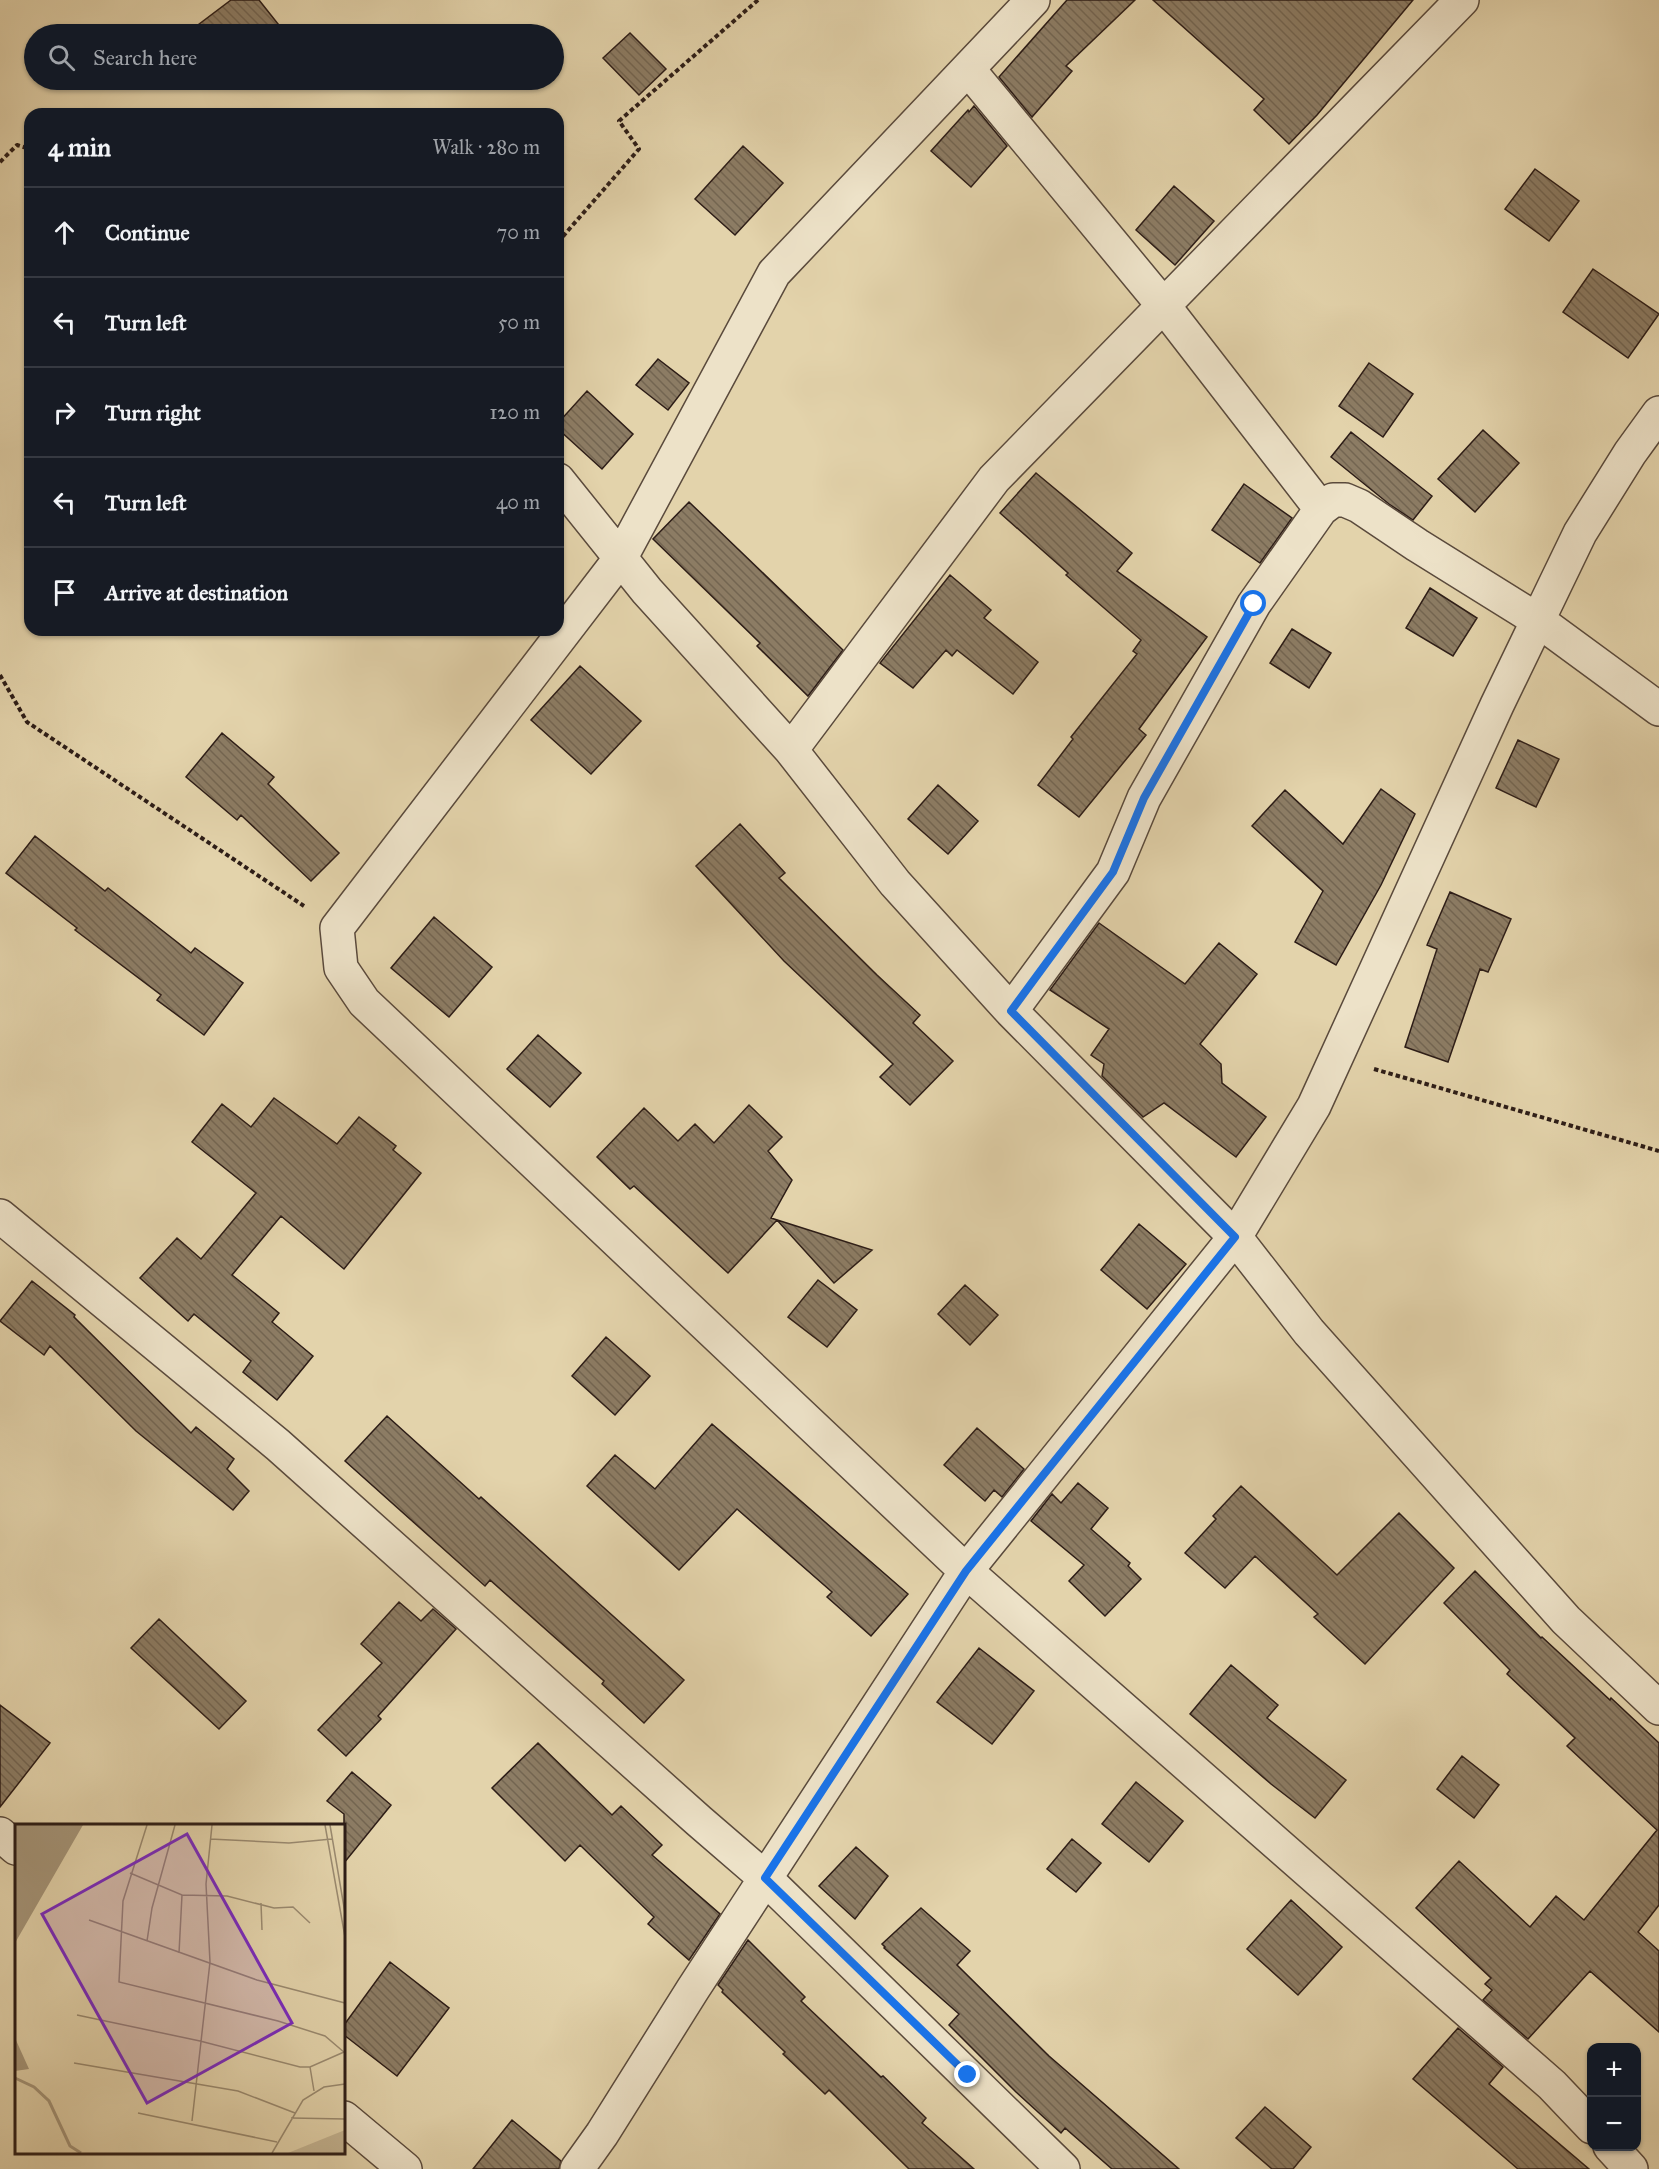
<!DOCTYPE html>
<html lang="en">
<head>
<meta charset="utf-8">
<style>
	body { margin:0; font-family:"IM FELL Great Primer",serif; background:#242831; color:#f1f3f6 }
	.controls { position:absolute; right:18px; bottom:18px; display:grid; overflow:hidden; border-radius:12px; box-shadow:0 2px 4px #0004 }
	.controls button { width:54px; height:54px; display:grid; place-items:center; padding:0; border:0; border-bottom:2px solid #363941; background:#171b24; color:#f1f3f6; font:30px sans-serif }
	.stop { position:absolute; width:18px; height:18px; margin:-14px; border:4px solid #1a73e8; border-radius:50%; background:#fff }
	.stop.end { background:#1a73e8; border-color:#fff; box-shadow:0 2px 6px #0008 }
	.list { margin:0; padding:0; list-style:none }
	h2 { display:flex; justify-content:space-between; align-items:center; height:78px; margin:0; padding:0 24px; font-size:26px }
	h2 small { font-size:20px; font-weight:400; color:#9ea1a6 }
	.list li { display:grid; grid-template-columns:39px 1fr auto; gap:18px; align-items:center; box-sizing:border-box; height:90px; padding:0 24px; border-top:2px solid #363941 }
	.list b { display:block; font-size:22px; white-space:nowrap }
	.list em { font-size:20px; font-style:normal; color:#9ea1a6 }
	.icon { flex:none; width:33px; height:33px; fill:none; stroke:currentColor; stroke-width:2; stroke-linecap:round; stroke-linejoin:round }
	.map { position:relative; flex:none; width:1659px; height:2169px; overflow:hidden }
	.search { position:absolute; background:#171b24; box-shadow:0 2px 4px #0004; left:24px; top:24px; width:540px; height:66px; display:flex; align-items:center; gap:15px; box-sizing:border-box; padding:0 21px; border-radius:33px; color:#9ea1a6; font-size:22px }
	.panel { position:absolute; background:#171b24; box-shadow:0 2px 4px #0004; left:24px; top:108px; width:540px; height:528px; border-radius:18px }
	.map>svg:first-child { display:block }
	.building { fill:url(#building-back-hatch); stroke:#2d1d17; stroke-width:1.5 }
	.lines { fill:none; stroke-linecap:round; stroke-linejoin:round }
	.minor-casing { stroke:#5a4a3c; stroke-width:36 }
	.path { stroke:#2d1d17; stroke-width:4; stroke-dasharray:4.5 3; stroke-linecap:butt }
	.minor { stroke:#ede2c8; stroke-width:33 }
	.route { stroke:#1a73e8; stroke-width:8 }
	.inset-river { fill:none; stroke:#a59579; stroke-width:3 }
	.inset-road { fill:none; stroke:#9a8a70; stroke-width:1.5 }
	.view { fill:#7b2cbf; fill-opacity:0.15; stroke:#7b2cbf; stroke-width:3 }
	.inset-edge { fill:none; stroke:#2d1d17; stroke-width:3 }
</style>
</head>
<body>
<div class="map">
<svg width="1659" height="2169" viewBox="0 0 1659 2169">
	<defs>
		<pattern id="building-back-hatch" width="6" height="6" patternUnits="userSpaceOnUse" patternTransform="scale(1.5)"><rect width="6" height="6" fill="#8c7c64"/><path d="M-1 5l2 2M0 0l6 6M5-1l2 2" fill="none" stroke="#736551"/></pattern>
	</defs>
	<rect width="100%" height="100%" fill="#e3d3ab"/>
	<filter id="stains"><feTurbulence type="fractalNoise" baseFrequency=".00333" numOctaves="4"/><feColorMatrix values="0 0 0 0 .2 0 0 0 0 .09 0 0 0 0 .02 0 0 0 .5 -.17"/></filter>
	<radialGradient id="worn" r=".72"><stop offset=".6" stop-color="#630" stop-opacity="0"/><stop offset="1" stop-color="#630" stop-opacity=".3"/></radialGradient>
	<!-- building -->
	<path class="building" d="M 231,0 L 259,0 L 286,34 L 186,34 Z
		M 1067,0 L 1135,0 L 1066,66 L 1072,71 L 1032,117 L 999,77 Z
		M 1153,0 L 1413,0 L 1317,115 L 1289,144 L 1254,110 L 1264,99 Z
		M 630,33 L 666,69 L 639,95 L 603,58 Z
		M 974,106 L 1007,146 L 971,187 L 931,151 L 968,110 L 969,112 Z
		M 743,146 L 783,183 L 735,235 L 695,199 Z
		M 1535,169 L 1579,201 L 1549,241 L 1505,209 Z
		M 1174,186 L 1214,221 L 1175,265 L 1136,230 Z
		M 1593,269 L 1659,314 L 1628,358 L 1563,312 Z
		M 658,359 L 689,383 L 668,410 L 636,385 Z
		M 1369,363 L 1413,394 L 1383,437 L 1339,406 Z
		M 587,391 L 633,434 L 602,469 L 558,429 L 558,423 Z
		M 1483,430 L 1519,463 L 1475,512 L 1438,479 Z
		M 1351,432 L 1432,496 L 1413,520 L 1389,504 L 1331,457 Z
		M 1036,473 L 1132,553 L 1117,571 L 1207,637 L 1139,729 L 1146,735 L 1079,817 L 1038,785 L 1073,739 L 1071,737 L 1137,654 L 1133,651 L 1141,640 L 1066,575 L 1068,573 L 1000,513 Z
		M 1244,484 L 1292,518 L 1260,563 L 1212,530 Z
		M 689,502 L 843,650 L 808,696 L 757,646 L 760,643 L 653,539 Z
		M 950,575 L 991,610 L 984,618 L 1038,662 L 1013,694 L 957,650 L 952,656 L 946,650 L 913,688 L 880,663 Z
		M 1430,588 L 1477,618 L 1453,656 L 1406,628 Z
		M 1292,629 L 1331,653 L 1309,688 L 1270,663 Z
		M 580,666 L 641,721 L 591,774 L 531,720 Z
		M 222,733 L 274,777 L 268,784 L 339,853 L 311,881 L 241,815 L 237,820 L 186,777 Z
		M 1518,740 L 1559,759 L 1536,807 L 1496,788 Z
		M 938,785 L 978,821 L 948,854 L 908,819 Z
		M 1381,789 L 1415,814 L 1381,885 L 1336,965 L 1295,942 L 1323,891 L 1252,826 L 1285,790 L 1343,844 Z
		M 740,824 L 785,873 L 779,878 L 877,975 L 920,1015 L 913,1023 L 953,1061 L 910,1105 L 880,1077 L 893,1064 L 784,961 L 696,866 Z
		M 35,836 L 105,891 L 108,888 L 191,953 L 195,948 L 243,983 L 204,1035 L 157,1000 L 161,995 L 75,930 L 77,928 L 6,873 Z
		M 1450,892 L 1511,919 L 1488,972 L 1480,969 L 1448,1062 L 1405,1047 L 1437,949 L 1427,945 Z
		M 434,917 L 492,967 L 449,1017 L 391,968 Z
		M 1099,923 L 1185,984 L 1219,943 L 1257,974 L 1200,1044 L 1221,1064 L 1222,1083 L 1266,1117 L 1236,1157 L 1164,1103 L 1143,1117 L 1102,1076 L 1104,1064 L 1091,1055 L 1109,1029 L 1050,990 Z
		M 538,1035 L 581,1073 L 550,1107 L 507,1069 Z
		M 274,1098 L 337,1144 L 359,1117 L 396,1146 L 393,1150 L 421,1173 L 344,1269 L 281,1216 L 232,1275 L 279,1313 L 272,1322 L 313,1356 L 277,1400 L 243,1372 L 251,1361 L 194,1314 L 188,1321 L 140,1278 L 177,1238 L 201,1259 L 256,1193 L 192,1142 L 222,1104 L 251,1127 Z
		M 749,1105 L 782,1137 L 768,1151 L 792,1180 L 771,1218 L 872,1250 L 834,1283 L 777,1220 L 728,1273 L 634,1186 L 630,1189 L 597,1157 L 644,1108 L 678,1141 L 695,1124 L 714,1143 Z
		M 1139,1224 L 1186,1264 L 1147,1309 L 1101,1270 Z
		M 818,1280 L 857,1310 L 827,1347 L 788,1317 Z
		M 32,1281 L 75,1315 L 74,1317 L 191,1433 L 196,1427 L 234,1459 L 227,1469 L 249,1491 L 233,1510 L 136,1431 L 50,1346 L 44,1355 L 0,1321 Z
		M 965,1285 L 998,1315 L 970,1345 L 938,1314 Z
		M 606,1337 L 650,1376 L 615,1415 L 572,1376 Z
		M 387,1416 L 479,1499 L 481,1497 L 684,1680 L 644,1723 L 602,1684 L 604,1681 L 490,1580 L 485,1586 L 345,1461 Z
		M 712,1424 L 908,1594 L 871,1636 L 827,1597 L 832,1592 L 737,1509 L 679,1570 L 587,1486 L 615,1455 L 655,1489 Z
		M 977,1428 L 1024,1469 L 1002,1497 L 994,1490 L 985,1501 L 944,1465 Z
		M 1078,1483 L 1108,1508 L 1091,1529 L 1130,1563 L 1128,1566 L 1141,1579 L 1105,1616 L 1069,1581 L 1084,1565 L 1031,1521 L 1052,1494 L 1061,1503 Z
		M 1241,1486 L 1337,1575 L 1399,1513 L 1454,1568 L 1365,1664 L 1314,1617 L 1318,1614 L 1255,1556 L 1225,1588 L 1185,1553 L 1216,1519 L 1213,1516 Z
		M 1475,1571 L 1541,1638 L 1542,1637 L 1610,1700 L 1611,1698 L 1659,1743 L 1659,1905 L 1638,1932 L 1659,1951 L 1659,2032 L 1590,1971 L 1528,2039 L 1483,2000 L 1492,1990 L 1485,1984 L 1491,1978 L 1416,1908 L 1459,1861 L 1530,1927 L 1556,1896 L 1584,1920 L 1657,1830 L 1567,1746 L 1575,1738 L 1507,1674 L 1510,1670 L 1444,1603 Z
		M 399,1602 L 421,1621 L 433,1609 L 456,1629 L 378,1716 L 381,1719 L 346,1756 L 318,1730 L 382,1663 L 361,1644 Z
		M 159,1619 L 246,1701 L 219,1729 L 131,1648 Z
		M 979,1648 L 1034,1691 L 992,1744 L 937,1702 Z
		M 1231,1665 L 1278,1705 L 1267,1718 L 1346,1780 L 1315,1818 L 1271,1784 L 1190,1714 Z
		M 0,1705 L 50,1743 L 0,1807 Z
		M 538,1743 L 612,1815 L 621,1806 L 662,1845 L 652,1855 L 720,1914 L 689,1960 L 648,1924 L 654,1917 L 580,1845 L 565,1861 L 492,1788 Z
		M 1462,1756 L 1499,1785 L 1474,1818 L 1437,1789 Z
		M 352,1772 L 391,1805 L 344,1863 L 344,1814 L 327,1801 Z
		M 1136,1782 L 1183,1821 L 1149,1862 L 1102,1824 Z
		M 1072,1839 L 1101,1863 L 1076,1892 L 1047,1869 Z
		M 856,1847 L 888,1876 L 855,1919 L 819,1886 Z
		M 1291,1900 L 1342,1947 L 1298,1995 L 1247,1949 Z
		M 921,1908 L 970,1951 L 957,1965 L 1049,2056 L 1179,2169 L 1112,2169 L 1065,2128 L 1061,2133 L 1016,2092 L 949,2025 L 959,2014 L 884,1948 L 885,1947 L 882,1944 Z
		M 748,1940 L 805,1997 L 801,2001 L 881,2077 L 883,2076 L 926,2118 L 922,2123 L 974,2169 L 909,2169 L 829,2090 L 825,2094 L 783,2054 L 785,2052 L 722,1992 L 723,1990 L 718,1985 Z
		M 390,1962 L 449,2008 L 397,2076 L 344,2035 L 344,2025 Z
		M 1458,2028 L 1503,2067 L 1489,2084 L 1589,2169 L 1518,2169 L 1413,2079 Z
		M 1265,2107 L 1311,2147 L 1293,2169 L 1272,2169 L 1236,2138 Z
		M 512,2120 L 561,2161 L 559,2169 L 473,2169 Z"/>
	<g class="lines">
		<!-- minor casing -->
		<g class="minor-casing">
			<path id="minor" d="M 1033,0 L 774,273 L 620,559 L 337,928 L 341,968 L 364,1002 L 966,1571 L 1552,2085 L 1592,2127
				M 968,69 L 1163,305 L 1321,509
				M 558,480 L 647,591 L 791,750 L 895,883 L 1011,1011 L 1235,1237 L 1309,1332 L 1566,1620 L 1659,1708
				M 791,750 L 994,479 L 1462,0
				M 1011,1011 L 1113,872 L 1144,798 L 1254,604 L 1321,509 L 1333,500 L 1345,500 L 1359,506 L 1417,545 L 1539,621 L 1659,709
				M 0,1216 L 278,1445 L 699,1821 L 765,1878 L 1063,2169
				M 0,1834 L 16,1848
				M 344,2118 L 405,2169
				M 1610,2146 L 1631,2169
				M 577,2169 L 602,2134 L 693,1989 L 966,1571 L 1235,1237 L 1314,1106 L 1497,705 L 1580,533 L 1630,453 L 1659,413"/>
		</g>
		<!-- path -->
		<path class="path" d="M 0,162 L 17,145 L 30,149
			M 558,242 L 639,149 L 619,121 L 758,0
			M 0,675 L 27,722 L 304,906
			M 1374,1069 L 1659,1151"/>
		<!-- minor -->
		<use href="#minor" class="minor"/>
	</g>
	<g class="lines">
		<!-- route -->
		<path class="route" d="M 968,2075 L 765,1878 L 966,1571 L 1235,1237 L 1011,1011 L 1113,872 L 1144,798 L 1254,604"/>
	</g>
	<!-- overview -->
	<g transform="translate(15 1824)">
		<rect width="330" height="330" fill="#e3d3ab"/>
		<path d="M 330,306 L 330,329 L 273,329 Z" fill="#c4b492"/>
		<path d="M 0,1 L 68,1 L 0,119 ZM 0,214 L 14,245 L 0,247 Z" fill="#a59579"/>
		<path class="inset-river" d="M 0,254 L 19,263 L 34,277 L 55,322 L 66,329"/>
		<path class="inset-road" d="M 132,1 L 108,77 L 104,158 L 263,197 L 310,212 L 330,229M 310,1 L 330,113M 315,1 L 330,89M 195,15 L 274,19 L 317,15M 115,49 L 167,71 L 212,72 L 259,84 L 278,83 L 295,99M 246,79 L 247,106M 74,96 L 242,156 L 330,179M 132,117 L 137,84 L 160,1M 164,129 L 167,71M 62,191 L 185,217 L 285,243 L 295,243 L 329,228M 59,239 L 223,267 L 280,289M 295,243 L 299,267M 123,289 L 262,318M 276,294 L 330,295M 177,297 L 195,138 L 191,60 L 197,1M 257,329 L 288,276 L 309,263 L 330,260"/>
		<path class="view" d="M 172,10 L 277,199 L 132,279 L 27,90 Z"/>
		<rect width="330" height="330" class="inset-edge"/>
	</g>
	<rect width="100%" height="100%" filter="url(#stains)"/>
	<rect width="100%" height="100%" fill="url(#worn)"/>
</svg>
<div class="controls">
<button>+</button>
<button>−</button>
</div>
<div class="stop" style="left:1254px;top:604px"></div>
<div class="stop end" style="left:968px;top:2075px"></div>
<div class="search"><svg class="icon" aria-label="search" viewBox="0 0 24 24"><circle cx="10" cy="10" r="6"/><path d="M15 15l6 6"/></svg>Search here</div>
<section class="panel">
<h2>4 min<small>Walk · 280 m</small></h2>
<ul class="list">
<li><svg class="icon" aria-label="ahead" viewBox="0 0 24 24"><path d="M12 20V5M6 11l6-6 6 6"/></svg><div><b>Continue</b></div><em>70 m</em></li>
<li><svg class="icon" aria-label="left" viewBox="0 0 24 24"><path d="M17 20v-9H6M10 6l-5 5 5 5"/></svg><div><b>Turn left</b></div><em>50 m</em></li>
<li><svg class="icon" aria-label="right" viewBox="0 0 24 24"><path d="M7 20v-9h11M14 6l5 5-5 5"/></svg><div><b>Turn right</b></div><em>120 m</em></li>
<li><svg class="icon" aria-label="left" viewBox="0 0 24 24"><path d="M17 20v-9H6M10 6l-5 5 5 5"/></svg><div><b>Turn left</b></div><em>40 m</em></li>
<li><svg class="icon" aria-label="arrive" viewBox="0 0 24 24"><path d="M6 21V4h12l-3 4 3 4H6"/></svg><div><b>Arrive at destination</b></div></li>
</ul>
</section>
</div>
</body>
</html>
